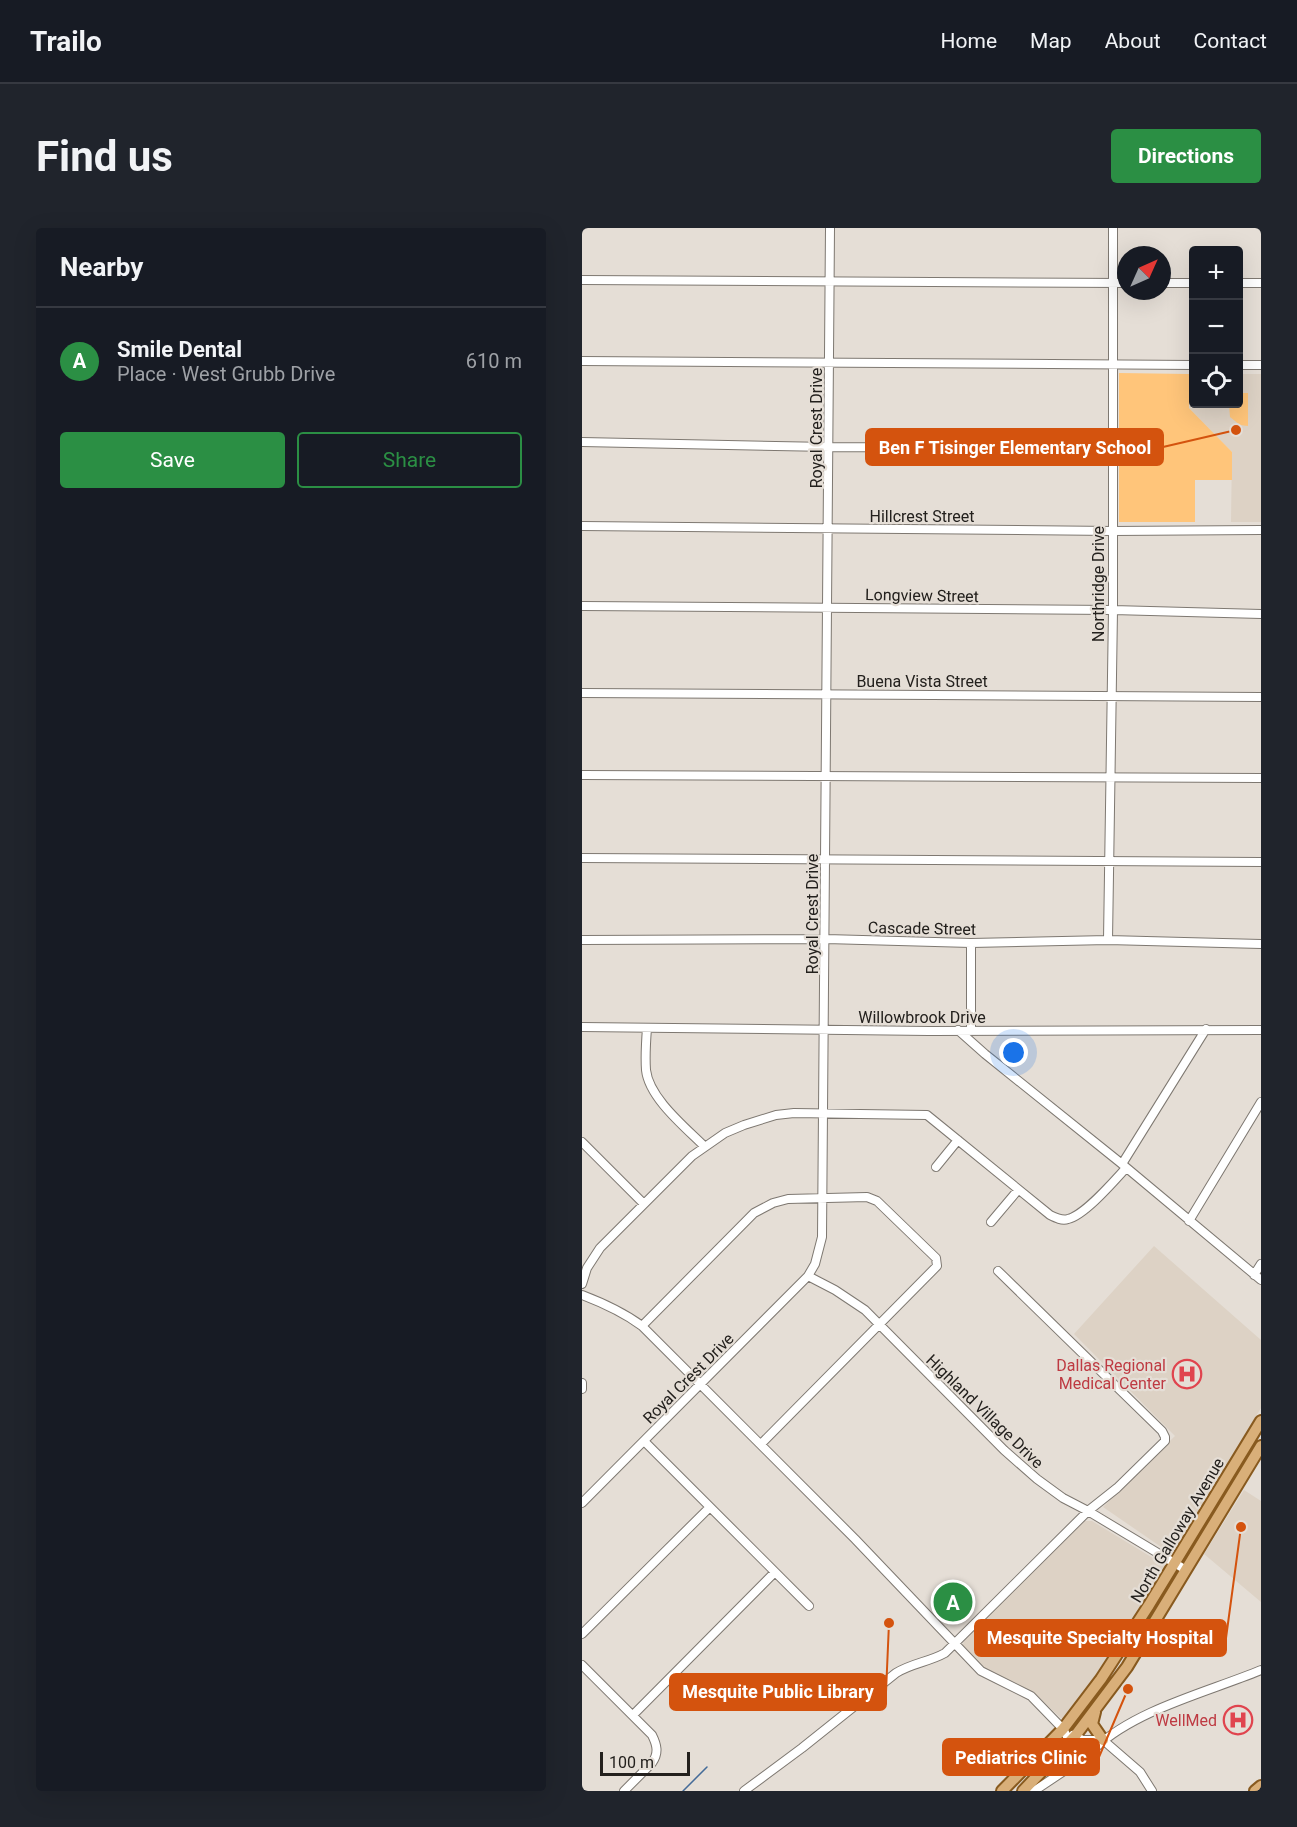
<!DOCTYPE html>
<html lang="en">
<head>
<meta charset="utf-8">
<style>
	body { margin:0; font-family:Roboto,sans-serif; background:#20242c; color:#f1f3f6 }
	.controls { position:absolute; right:18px; top:18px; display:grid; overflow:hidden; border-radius:6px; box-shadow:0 6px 24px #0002 }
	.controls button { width:54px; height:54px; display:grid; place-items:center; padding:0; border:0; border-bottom:2px solid #363941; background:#171b24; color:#f1f3f6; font:30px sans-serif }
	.compass { position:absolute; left:535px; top:18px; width:54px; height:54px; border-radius:50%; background:#171b24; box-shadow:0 6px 24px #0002; rotate:45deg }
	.scale { position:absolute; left:18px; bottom:15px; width:90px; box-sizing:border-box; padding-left:6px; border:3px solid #23201d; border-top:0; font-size:16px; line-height:21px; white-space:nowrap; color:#23201d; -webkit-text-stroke:4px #e5ded6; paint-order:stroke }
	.you { position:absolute; left:432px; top:825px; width:21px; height:21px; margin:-15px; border:4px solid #fff; border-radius:50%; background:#1a73e8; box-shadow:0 0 0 9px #1a73e833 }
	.badge { display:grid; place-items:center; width:39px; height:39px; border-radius:50%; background:#2b8f44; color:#fff; font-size:20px; font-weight:700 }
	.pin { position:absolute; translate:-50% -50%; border:3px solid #fff; box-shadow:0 2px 6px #0006 }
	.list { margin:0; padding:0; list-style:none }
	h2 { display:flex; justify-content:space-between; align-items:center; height:78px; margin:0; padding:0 24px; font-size:26px }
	h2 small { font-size:20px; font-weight:400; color:#9ea1a6 }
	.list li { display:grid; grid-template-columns:39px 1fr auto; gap:18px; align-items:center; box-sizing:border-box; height:108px; padding:0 24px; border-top:2px solid #363941 }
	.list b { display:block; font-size:22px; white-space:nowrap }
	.list p { margin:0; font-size:20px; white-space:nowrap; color:#9ea1a6 }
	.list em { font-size:20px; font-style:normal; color:#9ea1a6 }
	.actions { display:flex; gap:12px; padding:18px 24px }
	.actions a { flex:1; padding:14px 0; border:2px solid #2b8f44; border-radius:6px; text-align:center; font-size:21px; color:#2b8f44 }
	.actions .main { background:#2b8f44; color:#fff }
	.icon { flex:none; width:33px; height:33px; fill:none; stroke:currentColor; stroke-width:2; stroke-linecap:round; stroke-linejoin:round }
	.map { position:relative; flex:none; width:679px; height:1563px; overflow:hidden; border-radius:6px }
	header { display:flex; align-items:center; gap:36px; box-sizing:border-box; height:84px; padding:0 30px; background:#171b24; border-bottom:2px solid #363941 }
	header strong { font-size:28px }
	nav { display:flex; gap:33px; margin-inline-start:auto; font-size:21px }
	.intro { display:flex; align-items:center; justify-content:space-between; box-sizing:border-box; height:144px; padding:0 36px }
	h1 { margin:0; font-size:42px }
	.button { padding:15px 27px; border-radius:6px; background:#2b8f44; color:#fff; font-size:21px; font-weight:700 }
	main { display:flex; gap:36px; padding:0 36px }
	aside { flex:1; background:#171b24; border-radius:6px; box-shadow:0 6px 24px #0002 }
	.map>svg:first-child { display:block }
	.built { fill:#ddd2c5 }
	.green { fill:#ffc57a }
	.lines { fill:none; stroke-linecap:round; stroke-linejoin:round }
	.stream { stroke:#446b98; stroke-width:1.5 }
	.minor-casing { stroke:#7e7871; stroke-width:10 }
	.major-casing { stroke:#885a1f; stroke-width:14 }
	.minor { stroke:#fff; stroke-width:8 }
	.major { stroke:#d9af79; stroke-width:10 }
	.labels { text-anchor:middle; stroke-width:4.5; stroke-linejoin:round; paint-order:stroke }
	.street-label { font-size:16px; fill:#23201d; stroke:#e5ded6 }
	.health-label { font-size:16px; fill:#be3a42; stroke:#e5ded6; text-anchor:end }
	.leader { fill:none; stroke:#d4530e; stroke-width:2 }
	.callout-dot { fill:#d4530e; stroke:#e5ded6; stroke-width:2 }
	.callout { fill:#d4530e; stroke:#d4530e; stroke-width:2 }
	.callout-label { font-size:18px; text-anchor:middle; font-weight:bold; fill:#fff }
</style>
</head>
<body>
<header>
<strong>Trailo</strong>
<nav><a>Home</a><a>Map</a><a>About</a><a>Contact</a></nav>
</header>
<div class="intro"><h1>Find us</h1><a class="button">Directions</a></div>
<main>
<aside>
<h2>Nearby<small></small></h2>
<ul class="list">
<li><span class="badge">A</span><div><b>Smile Dental</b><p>Place · West Grubb Drive</p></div><em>610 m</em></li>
</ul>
<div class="actions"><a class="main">Save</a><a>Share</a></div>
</aside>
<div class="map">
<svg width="679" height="1563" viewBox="0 0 679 1563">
	<rect width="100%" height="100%" fill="#e5ded6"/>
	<!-- built -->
	<path class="built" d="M 607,146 L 611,146 L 612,176 L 656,176 L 657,146 L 679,146 L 679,294 L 649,294 L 650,224 L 607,180 Z
		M 572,1018 L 679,1112 L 679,1180 L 594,1321 L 590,1324 L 585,1323 L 521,1279 L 593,1208 L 492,1106 Z
		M 662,1262 L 679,1273 L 679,1374 L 622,1326 Z
		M 500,1293 L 510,1293 L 584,1338 L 514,1450 L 482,1491 L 479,1490 L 454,1467 L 405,1442 L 381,1419 L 381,1416 L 383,1411 Z"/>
	<!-- green -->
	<path class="green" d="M 537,145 L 607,146 L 607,180 L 650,224 L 650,252 L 613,252 L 613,294 L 537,294 Z
		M 657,165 L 666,165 L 666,198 L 658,197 L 648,189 L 647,176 L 656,176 Z"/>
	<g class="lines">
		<!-- stream -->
		<path class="stream" d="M 101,1563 L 125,1539"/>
		<!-- minor casing -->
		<g class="minor-casing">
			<path id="minor" d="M 0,52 L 544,55
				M 580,55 L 612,55
				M 656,55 L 679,55
				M 0,133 L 612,137
				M 656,137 L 679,137
				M 0,214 L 247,219 L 530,220
				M 0,298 L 530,303 L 679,302
				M 0,378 L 531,382 L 679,386
				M 0,465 L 679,469
				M 0,547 L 679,550
				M 0,630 L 679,634
				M 0,712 L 244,711 L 389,715 L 526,712 L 679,716
				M 526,712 L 531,382 L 531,0
				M 389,715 L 389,803
				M 0,799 L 347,803 L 679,802
				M 65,800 C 64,813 63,828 64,842 C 67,870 103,899 122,918
				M 376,802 L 403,826 L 540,936 L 679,1052
				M 0,914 L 62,976
				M 540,936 L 624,801
				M 354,939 L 376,912
				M 607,993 L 679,874
				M 409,994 L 436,962
				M 672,1047 L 679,1036
				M 226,1048 L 253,1062 L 283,1082 L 422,1222 L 455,1251 L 481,1270 L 506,1283 L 604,1342
				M 0,1056 L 5,1040 L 18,1020 L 110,928 L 143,905 L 162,897 L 194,887 L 212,885 L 345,887 L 468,987 C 474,990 480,993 486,991 C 503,987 532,953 544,940
				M 0,1067 C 21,1075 41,1084 60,1098 L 273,1311 L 399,1443 L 449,1468 L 481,1501 L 488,1514 L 502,1520 L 513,1520 C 555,1481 626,1464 679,1442
				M 60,1098 L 172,985 L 191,975 L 206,971 L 285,969 L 295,973 L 354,1030 L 355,1038 L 179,1216
				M 0,1155 L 0,1161
				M 62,1213 L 227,1378
				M 0,1275 L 226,1048 L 233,1036 L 240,1009 L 248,0
				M 0,1406 L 128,1279
				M 0,1437 L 70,1507 C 75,1517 77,1525 70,1535 L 42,1563
				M 51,1487 L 193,1344
				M 491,1507 L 501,1512 L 521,1512
				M 521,1512 L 558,1544 L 570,1563
				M 162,1563 L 220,1520 L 314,1445 C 330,1435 347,1434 363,1425 L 506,1283 L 535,1260 L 583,1213 L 583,1209 L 580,1203 L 416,1043
				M 452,1563 L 503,1529 L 513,1520"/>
		</g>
		<!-- major casing -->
		<g class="major-casing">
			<path id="major" d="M 513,1484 L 510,1496 L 521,1512
				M 420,1563 L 481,1501 L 519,1451 L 567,1377 L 679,1193
				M 441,1563 L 493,1508 L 545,1439 L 679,1218
				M 673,1563 L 679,1558"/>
		</g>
		<!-- minor -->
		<use href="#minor" class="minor"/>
		<!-- major -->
		<use href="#major" class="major"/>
	</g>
	<!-- icons -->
	<defs>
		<g id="hospital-ring" transform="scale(1.5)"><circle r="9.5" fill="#e5ded6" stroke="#e0444e" stroke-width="1.5"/><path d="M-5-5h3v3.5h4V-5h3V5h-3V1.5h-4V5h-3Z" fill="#e0444e"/></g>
	</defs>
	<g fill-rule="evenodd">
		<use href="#hospital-ring" x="605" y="1146"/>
		<use href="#hospital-ring" x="656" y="1492"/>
	</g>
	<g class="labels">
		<!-- street labels -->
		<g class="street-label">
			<text transform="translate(234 200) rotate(-90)" y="6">Royal Crest Drive</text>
			<text x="340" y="294">Hillcrest Street</text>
			<text transform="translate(516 356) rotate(-90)" y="6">Northridge Drive</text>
			<text transform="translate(340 367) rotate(1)" y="6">Longview Street</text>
			<text x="340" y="459">Buena Vista Street</text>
			<text transform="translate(230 686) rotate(-90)" y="6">Royal Crest Drive</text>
			<text transform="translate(340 700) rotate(1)" y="6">Cascade Street</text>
			<text x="340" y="795">Willowbrook Drive</text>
			<text transform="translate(106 1150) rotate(-45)" y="6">Royal Crest Drive</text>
			<text transform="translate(403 1183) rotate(44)" y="6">Highland Village Drive</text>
			<text transform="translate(595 1302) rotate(-59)" y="6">North Galloway Avenue</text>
		</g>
		<!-- health labels -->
		<g class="health-label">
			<text x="584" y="1143">Dallas Regional<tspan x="584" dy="18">Medical Center</tspan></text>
			<text x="635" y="1498">WellMed</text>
		</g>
	</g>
	<!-- callouts -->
	<path class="leader" d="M654 202L581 219M659 1299L644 1410M307 1395L304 1464M546 1461L517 1529"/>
	<g class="callout-dot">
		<circle cx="654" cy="202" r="6"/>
		<circle cx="659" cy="1299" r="6"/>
		<circle cx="307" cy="1395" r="6"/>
		<circle cx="546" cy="1461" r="6"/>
	</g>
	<g class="callout">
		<rect x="284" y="201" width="297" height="36" rx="6"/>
		<rect x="393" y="1392" width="251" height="36" rx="6"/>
		<rect x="88" y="1446" width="216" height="36" rx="6"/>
		<rect x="361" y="1511" width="156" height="36" rx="6"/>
	</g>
	<g class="callout-label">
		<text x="433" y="226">Ben F Tisinger Elementary School</text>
		<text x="518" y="1416">Mesquite Specialty Hospital</text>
		<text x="196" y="1470">Mesquite Public Library</text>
		<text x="439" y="1536">Pediatrics Clinic</text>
	</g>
</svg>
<div class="controls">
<button>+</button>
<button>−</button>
<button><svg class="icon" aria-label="locate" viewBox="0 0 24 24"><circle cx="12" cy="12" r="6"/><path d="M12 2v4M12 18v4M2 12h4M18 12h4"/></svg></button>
</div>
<svg class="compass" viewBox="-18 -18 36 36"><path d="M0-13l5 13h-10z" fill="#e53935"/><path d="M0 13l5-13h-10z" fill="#9ea1a6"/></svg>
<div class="scale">100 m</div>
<div class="you"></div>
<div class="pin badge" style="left:371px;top:1374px">A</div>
</div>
</main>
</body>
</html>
